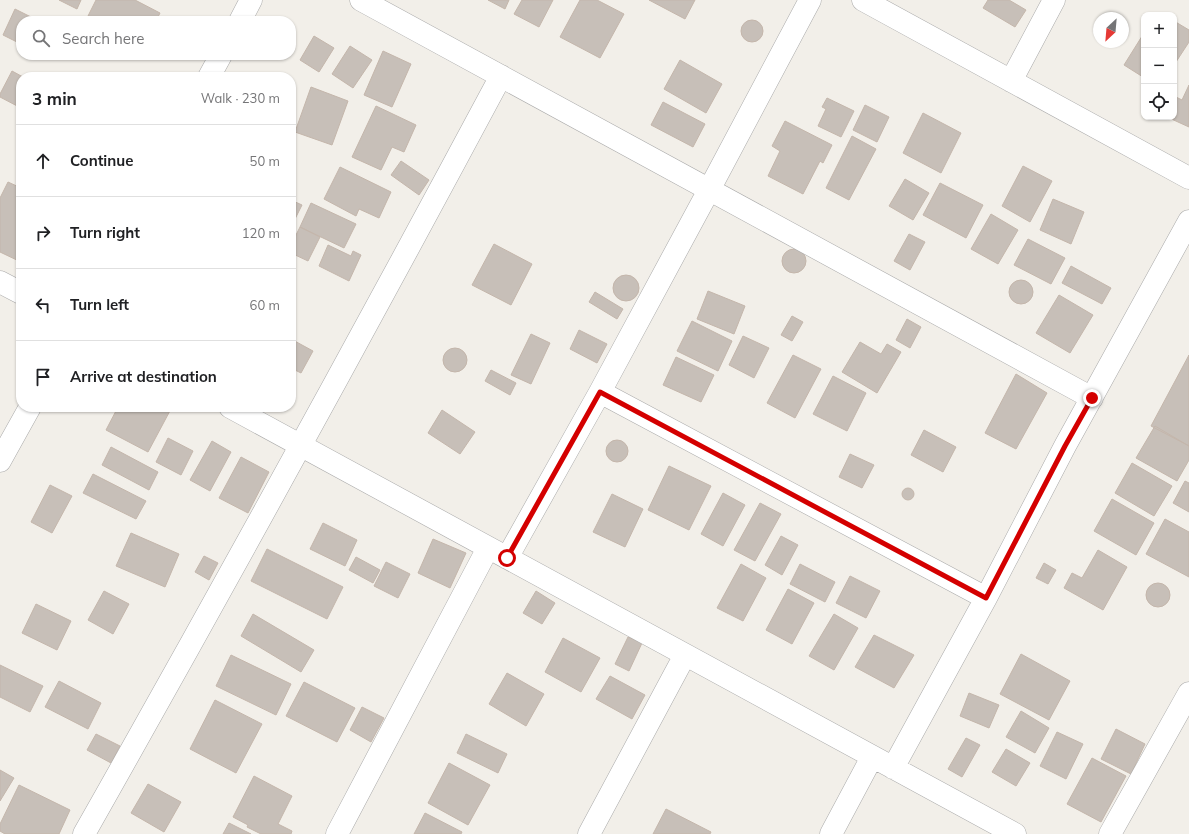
<!DOCTYPE html>
<html lang="en">
<head>
<meta charset="utf-8">
<style>
	body { margin:0; font-family:Mulish,sans-serif; background:#f6f6f6; color:#202124 }
	.controls { position:absolute; right:12px; top:12px; display:grid; overflow:hidden; border-radius:8px; box-shadow:0 1px 3px #0004 }
	.controls button { width:36px; height:36px; display:grid; place-items:center; padding:0; border:0; border-bottom:1px solid #e0e0e0; background:#fff; color:#202124; font:20px sans-serif }
	.compass { position:absolute; left:1093px; top:12px; width:36px; height:36px; border-radius:50%; background:#fff; box-shadow:0 1px 3px #0004; rotate:206deg }
	.stop { position:absolute; width:12px; height:12px; margin:-9px; border:3px solid #d40000; border-radius:50%; background:#fff }
	.stop.end { background:#d40000; border-color:#fff; box-shadow:0 1px 4px #0008 }
	.list { margin:0; padding:0; list-style:none }
	h2 { display:flex; justify-content:space-between; align-items:center; height:52px; margin:0; padding:0 16px; font-size:17px }
	h2 small { font-size:13px; font-weight:400; color:#757577 }
	.list li { display:grid; grid-template-columns:26px 1fr auto; gap:12px; align-items:center; box-sizing:border-box; height:72px; padding:0 16px; border-top:1px solid #e0e0e0 }
	.list b { display:block; font-size:15px; white-space:nowrap }
	.list em { font-size:13px; font-style:normal; color:#757577 }
	.icon { flex:none; width:22px; height:22px; fill:none; stroke:currentColor; stroke-width:2; stroke-linecap:round; stroke-linejoin:round }
	.map { position:relative; flex:none; width:1189px; height:834px; overflow:hidden }
	.search { position:absolute; background:#fff; box-shadow:0 1px 3px #0004; left:16px; top:16px; width:280px; height:44px; display:flex; align-items:center; gap:10px; box-sizing:border-box; padding:0 14px; border-radius:16px; color:#757577; font-size:15px }
	.panel { position:absolute; background:#fff; box-shadow:0 1px 3px #0004; left:16px; top:72px; width:280px; height:340px; border-radius:16px }
	.map>svg:first-child { display:block }
	.building { fill:#c7bfb8; stroke:#c4b6ab }
	.lines { fill:none; stroke-linecap:round; stroke-linejoin:round }
	.minor-casing { stroke:#a9a9a9; stroke-width:23 }
	.minor { stroke:#fff; stroke-width:22 }
	.route { stroke:#d40000; stroke-width:5 }
</style>
</head>
<body>
<div class="map">
<svg width="1189" height="834" viewBox="0 0 1189 834">
	<rect width="100%" height="100%" fill="#f2efe9"/>
	<!-- building -->
	<path class="building" d="M 59,0 L 81,0 L 77,9 Z
		M 96,0 L 135,0 L 160,13 L 156,21 L 99,21 L 88,16 Z
		M 488,0 L 509,0 L 505,9 Z
		M 522,0 L 553,0 L 539,27 L 514,14 Z
		M 580,0 L 597,0 L 624,14 L 600,58 L 560,37 Z
		M 649,0 L 695,0 L 685,19 Z
		M 988,0 L 1009,0 L 1026,10 L 1015,27 L 983,8 Z
		M 15,9 L 39,21 L 21,21 L 21,44 L 3,35 Z
		M741 31a11 11 0 1 1 22 0a11 11 0 1 1-22 0Z
		M 1174,21 L 1189,30 L 1189,42 L 1174,65 Z
		M 1144,33 L 1144,77 L 1143,77 L 1124,65 Z
		M 314,36 L 334,48 L 319,72 L 300,60 Z
		M 350,46 L 372,60 L 353,88 L 332,74 Z
		M 383,51 L 411,64 L 392,107 L 364,95 Z
		M 680,60 L 722,84 L 706,113 L 664,89 Z
		M 12,71 L 23,77 L 21,77 L 21,108 L 0,97 L 0,94 Z
		M 1189,85 L 1189,127 L 1167,117 L 1174,117 L 1174,102 L 1176,97 L 1182,100 Z
		M 311,87 L 348,101 L 332,145 L 295,132 Z
		M 827,98 L 854,111 L 841,137 L 818,126 L 826,109 L 822,107 Z
		M 663,102 L 705,124 L 693,147 L 651,125 Z
		M 865,105 L 889,117 L 877,142 L 853,130 Z
		M 376,106 L 416,125 L 404,152 L 392,147 L 381,170 L 352,157 Z
		M 923,113 L 961,133 L 941,173 L 903,153 Z
		M 785,121 L 832,145 L 823,163 L 820,161 L 803,194 L 768,176 L 780,151 L 772,146 Z
		M 852,136 L 876,149 L 849,200 L 826,188 Z
		M 401,161 L 429,180 L 419,195 L 391,175 Z
		M 1023,166 L 1052,181 L 1030,222 L 1002,206 Z
		M 340,167 L 391,192 L 379,218 L 359,209 L 356,216 L 324,199 Z
		M 905,179 L 929,193 L 913,220 L 889,206 Z
		M 8,182 L 21,188 L 21,262 L 0,252 L 0,198 Z
		M 940,183 L 983,205 L 966,238 L 923,215 Z
		M 1053,199 L 1084,212 L 1071,244 L 1040,230 Z
		M 291,200 L 302,205 L 291,227 Z
		M 311,203 L 356,224 L 344,248 L 300,227 Z
		M 991,214 L 1018,230 L 998,264 L 971,249 Z
		M 300,227 L 320,237 L 308,261 L 291,253 L 291,245 Z
		M 909,234 L 925,242 L 910,270 L 894,261 Z
		M 1028,239 L 1065,258 L 1051,284 L 1014,265 Z
		M 494,244 L 532,264 L 511,305 L 472,285 Z
		M 328,245 L 351,256 L 353,251 L 361,255 L 349,281 L 319,266 Z
		M782 261a12 12 0 1 1 24 0a12 12 0 1 1-24 0Z
		M 1071,266 L 1111,288 L 1102,304 L 1062,283 Z
		M613 288a13 13 0 1 1 26 0a13 13 0 1 1-26 0Z
		M1009 292a12 12 0 1 1 24 0a12 12 0 1 1-24 0Z
		M 708,291 L 745,306 L 734,334 L 697,319 Z
		M 595,292 L 623,309 L 617,319 L 589,302 Z
		M 1059,295 L 1093,315 L 1070,353 L 1036,333 Z
		M 792,316 L 803,322 L 792,341 L 781,335 Z
		M 907,319 L 921,327 L 910,348 L 896,340 Z
		M 692,321 L 732,341 L 718,371 L 677,351 Z
		M 579,330 L 607,344 L 597,363 L 570,349 Z
		M 531,334 L 550,343 L 531,384 L 511,375 Z
		M 743,336 L 769,348 L 754,378 L 729,365 Z
		M 291,339 L 313,351 L 301,373 L 291,368 Z
		M 860,342 L 881,354 L 887,344 L 901,352 L 877,393 L 842,372 Z
		M443 360a12 12 0 1 1 24 0a12 12 0 1 1-24 0Z
		M 793,355 L 821,369 L 795,418 L 767,403 Z
		M 1189,355 L 1189,446 L 1151,426 Z
		M 676,357 L 714,375 L 701,402 L 663,385 Z
		M 491,370 L 516,383 L 510,395 L 485,381 Z
		M 1016,374 L 1047,393 L 1016,449 L 985,433 Z
		M 833,376 L 866,393 L 847,431 L 813,414 Z
		M 118,407 L 172,407 L 148,452 L 106,430 Z
		M 442,410 L 475,432 L 460,454 L 428,433 Z
		M 1155,426 L 1189,446 L 1189,460 L 1177,481 L 1136,458 Z
		M 924,430 L 956,447 L 943,472 L 911,455 Z
		M 168,438 L 193,451 L 181,475 L 156,462 Z
		M606 451a11 11 0 1 1 22 0a11 11 0 1 1-22 0Z
		M 212,441 L 231,452 L 210,491 L 190,480 Z
		M 111,447 L 158,472 L 149,490 L 102,465 Z
		M 850,454 L 874,465 L 862,488 L 839,477 Z
		M 241,457 L 269,472 L 248,513 L 219,498 Z
		M 1132,463 L 1172,486 L 1154,516 L 1115,493 Z
		M 669,466 L 711,486 L 689,530 L 648,510 Z
		M 93,474 L 146,501 L 136,519 L 83,493 Z
		M 1185,481 L 1189,483 L 1189,512 L 1173,503 Z
		M 50,485 L 72,496 L 52,533 L 31,522 Z
		M902 494a6 6 0 1 1 12 0a6 6 0 1 1-12 0Z
		M 723,493 L 745,505 L 723,546 L 701,534 Z
		M 612,494 L 643,509 L 625,547 L 593,532 Z
		M 1112,499 L 1154,523 L 1136,555 L 1094,531 Z
		M 760,503 L 781,514 L 755,561 L 734,550 Z
		M 1165,519 L 1189,532 L 1189,577 L 1146,554 Z
		M 323,523 L 357,540 L 345,566 L 310,549 Z
		M 131,533 L 179,554 L 165,587 L 116,566 Z
		M 781,536 L 798,545 L 782,575 L 765,565 Z
		M 433,539 L 466,553 L 450,588 L 418,573 Z
		M 267,549 L 343,587 L 327,619 L 251,581 Z
		M 1098,550 L 1127,567 L 1103,610 L 1064,588 L 1072,573 L 1082,578 Z
		M 204,556 L 218,563 L 209,580 L 195,572 Z
		M 356,557 L 380,570 L 373,583 L 349,570 Z
		M 386,562 L 410,574 L 398,598 L 374,586 Z
		M 1044,563 L 1056,570 L 1048,584 L 1036,578 Z
		M 741,564 L 766,578 L 743,621 L 717,608 Z
		M 800,564 L 835,582 L 825,602 L 790,584 Z
		M 850,576 L 880,591 L 866,618 L 836,603 Z
		M1146 595a12 12 0 1 1 24 0a12 12 0 1 1-24 0Z
		M 788,589 L 814,603 L 792,644 L 766,630 Z
		M 104,591 L 129,604 L 113,634 L 88,620 Z
		M 536,591 L 555,603 L 542,624 L 523,613 Z
		M 36,604 L 71,621 L 57,650 L 22,633 Z
		M 253,614 L 314,650 L 301,672 L 241,636 Z
		M 834,614 L 858,628 L 834,670 L 809,656 Z
		M 874,635 L 914,655 L 894,688 L 855,667 Z
		M 628,637 L 642,643 L 629,671 L 615,664 Z
		M 563,638 L 600,658 L 581,692 L 545,672 Z
		M 1021,654 L 1070,681 L 1049,720 L 1000,694 Z
		M 231,655 L 291,684 L 276,715 L 216,686 Z
		M 0,665 L 43,686 L 30,712 L 0,697 Z
		M 507,673 L 544,694 L 526,726 L 489,704 Z
		M 610,676 L 645,695 L 632,719 L 596,699 Z
		M 59,681 L 101,703 L 88,729 L 45,707 Z
		M 304,682 L 355,708 L 337,742 L 286,716 Z
		M 969,693 L 999,705 L 989,728 L 960,716 Z
		M 215,700 L 262,724 L 236,773 L 190,749 Z
		M 362,707 L 384,718 L 371,742 L 350,730 Z
		M 1021,711 L 1049,728 L 1035,753 L 1006,737 Z
		M 1116,729 L 1145,744 L 1131,774 L 1101,759 Z
		M 1057,732 L 1083,744 L 1066,779 L 1040,766 Z
		M 96,734 L 120,746 L 111,763 L 87,750 Z
		M 466,734 L 507,754 L 498,773 L 457,753 Z
		M 966,738 L 980,745 L 962,777 L 948,769 Z
		M 1006,749 L 1030,763 L 1016,786 L 992,772 Z
		M 1092,758 L 1126,776 L 1101,822 L 1067,804 Z
		M 449,763 L 490,785 L 468,825 L 428,803 Z
		M 0,770 L 14,778 L 0,801 Z
		M 254,776 L 292,796 L 278,824 L 292,831 L 291,834 L 261,834 L 247,827 L 248,825 L 233,817 Z
		M 148,784 L 181,802 L 164,832 L 131,813 Z
		M 19,785 L 70,810 L 59,834 L 5,834 L 0,831 L 0,824 Z
		M 666,809 L 711,832 L 710,834 L 653,834 Z
		M 425,813 L 462,832 L 461,834 L 414,834 Z
		M 229,823 L 251,834 L 223,834 Z"/>
	<g class="lines">
		<!-- minor casing -->
		<g class="minor-casing">
			<path id="minor" d="M 361,0 L 1092,398
				M 863,0 L 1189,178
				M 240,21 L 251,0
				M 209,77 L 221,55
				M 1011,81 L 1054,0
				M 0,282 L 21,293
				M 600,392 L 986,598
				M 230,407 L 1015,834
				M 0,461 L 30,407
				M 507,558 L 600,392 L 709,190 L 810,0
				M 893,768 L 986,598 L 1065,446 L 1189,221
				M 84,834 C 226,583 365,330 501,76
				M 337,834 L 488,548
				M 589,834 L 685,655
				M 831,834 L 872,757
				M 1110,834 L 1189,693"/>
		</g>
		<!-- minor -->
		<use href="#minor" class="minor"/>
	</g>
	<g class="lines">
		<!-- route -->
		<path class="route" d="M 507,558 L 600,392 L 986,598 L 1065,446 L 1092,398"/>
	</g>
</svg>
<div class="controls">
<button>+</button>
<button>−</button>
<button><svg class="icon" aria-label="locate" viewBox="0 0 24 24"><circle cx="12" cy="12" r="6"/><path d="M12 2v4M12 18v4M2 12h4M18 12h4"/></svg></button>
</div>
<svg class="compass" viewBox="-18 -18 36 36"><path d="M0-13l5 13h-10z" fill="#e53935"/><path d="M0 13l5-13h-10z" fill="#757577"/></svg>
<div class="stop" style="left:507px;top:558px"></div>
<div class="stop end" style="left:1092px;top:398px"></div>
<div class="search"><svg class="icon" aria-label="search" viewBox="0 0 24 24"><circle cx="10" cy="10" r="6"/><path d="M15 15l6 6"/></svg>Search here</div>
<section class="panel">
<h2>3 min<small>Walk · 230 m</small></h2>
<ul class="list">
<li><svg class="icon" aria-label="ahead" viewBox="0 0 24 24"><path d="M12 20V5M6 11l6-6 6 6"/></svg><div><b>Continue</b></div><em>50 m</em></li>
<li><svg class="icon" aria-label="right" viewBox="0 0 24 24"><path d="M7 20v-9h11M14 6l5 5-5 5"/></svg><div><b>Turn right</b></div><em>120 m</em></li>
<li><svg class="icon" aria-label="left" viewBox="0 0 24 24"><path d="M17 20v-9H6M10 6l-5 5 5 5"/></svg><div><b>Turn left</b></div><em>60 m</em></li>
<li><svg class="icon" aria-label="arrive" viewBox="0 0 24 24"><path d="M6 21V4h12l-3 4 3 4H6"/></svg><div><b>Arrive at destination</b></div></li>
</ul>
</section>
</div>
</body>
</html>
